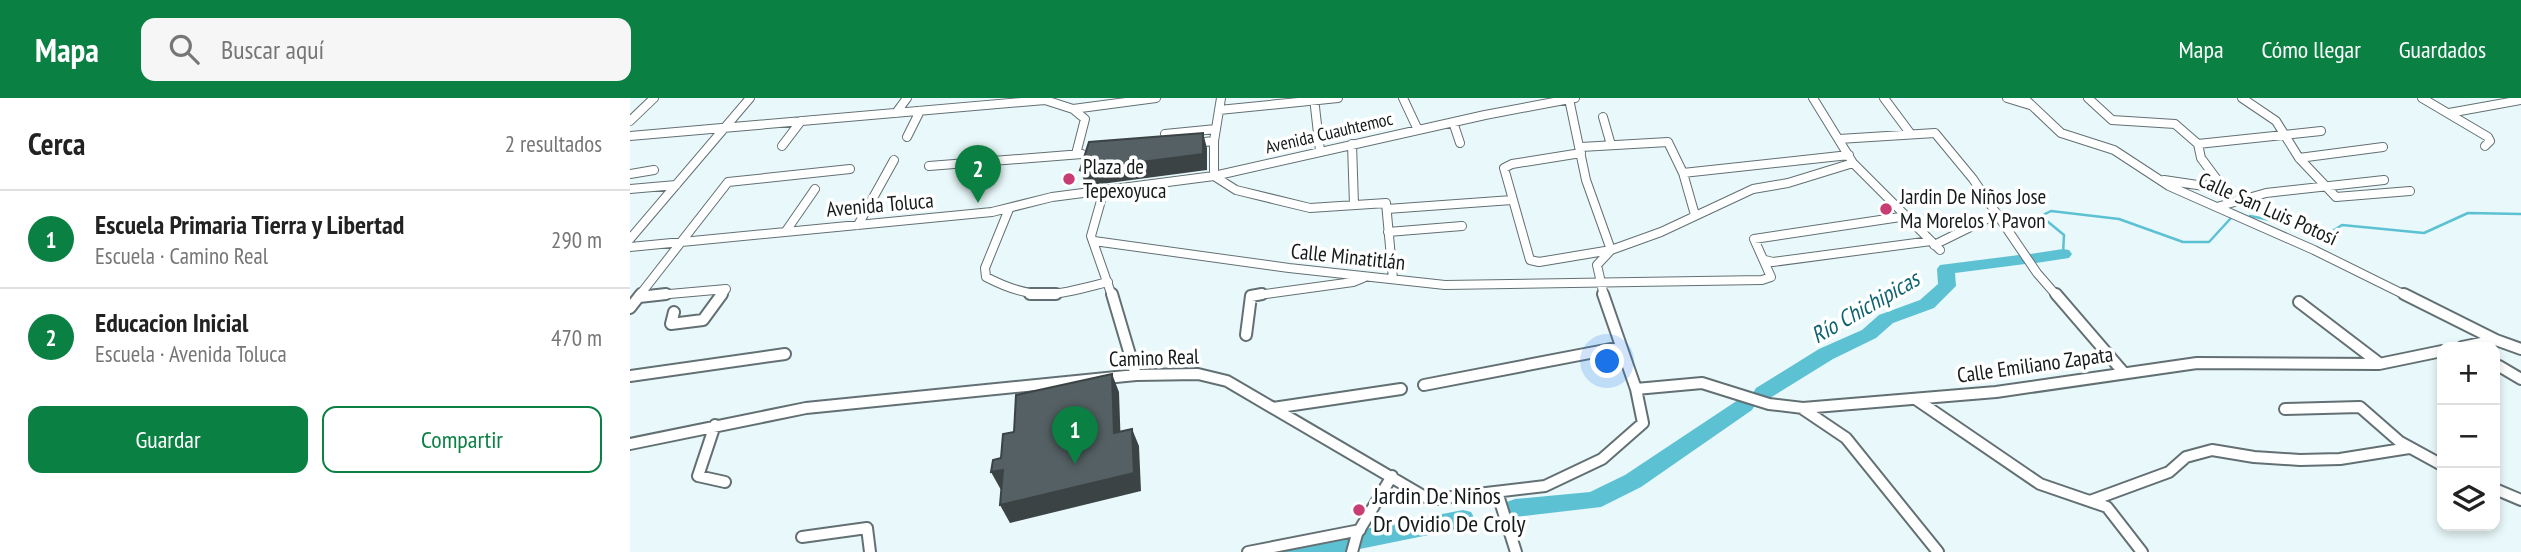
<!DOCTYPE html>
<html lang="es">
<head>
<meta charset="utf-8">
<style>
	body { margin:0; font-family:"PT Sans Narrow",sans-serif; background:#f6f6f6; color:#222 }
	.controls { position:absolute; right:21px; bottom:21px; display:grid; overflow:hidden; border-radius:14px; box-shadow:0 4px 10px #0003 }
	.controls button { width:63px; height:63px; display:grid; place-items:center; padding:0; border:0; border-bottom:2px solid #e0e0e0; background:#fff; color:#222; font:35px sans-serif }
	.you { position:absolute; left:978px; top:264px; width:24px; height:24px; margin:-18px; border:5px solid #fff; border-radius:50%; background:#1a73e8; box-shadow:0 0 0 10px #1a73e833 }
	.badge { display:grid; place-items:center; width:46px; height:46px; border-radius:50%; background:#0b8043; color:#fff; font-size:23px; font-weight:700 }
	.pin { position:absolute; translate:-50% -58px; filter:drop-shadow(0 2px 4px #0008) }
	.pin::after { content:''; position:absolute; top:37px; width:24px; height:21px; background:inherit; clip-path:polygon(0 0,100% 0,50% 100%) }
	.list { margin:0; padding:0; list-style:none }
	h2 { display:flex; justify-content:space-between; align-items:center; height:91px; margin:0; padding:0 28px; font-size:30px }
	h2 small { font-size:23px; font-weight:400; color:#767676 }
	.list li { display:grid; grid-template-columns:46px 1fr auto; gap:21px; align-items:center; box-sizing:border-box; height:98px; padding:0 28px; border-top:2px solid #e0e0e0 }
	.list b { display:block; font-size:26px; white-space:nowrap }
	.list p { margin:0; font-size:23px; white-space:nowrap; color:#767676 }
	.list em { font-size:23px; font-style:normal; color:#767676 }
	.actions { display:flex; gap:14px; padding:21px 28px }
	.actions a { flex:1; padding:16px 0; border:2px solid #0b8043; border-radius:14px; text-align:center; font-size:24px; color:#0b8043 }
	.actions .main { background:#0b8043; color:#fff }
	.icon { flex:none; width:38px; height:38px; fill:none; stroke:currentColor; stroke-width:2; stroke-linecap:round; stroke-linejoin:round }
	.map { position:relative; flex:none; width:1891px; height:454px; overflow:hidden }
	header { display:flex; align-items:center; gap:42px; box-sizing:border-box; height:98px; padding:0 35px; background:#0b8043; color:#fff }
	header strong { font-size:33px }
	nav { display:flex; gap:38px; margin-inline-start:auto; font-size:24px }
	.search { width:490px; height:63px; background:#f6f6f6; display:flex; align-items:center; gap:18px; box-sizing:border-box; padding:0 24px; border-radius:14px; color:#767676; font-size:26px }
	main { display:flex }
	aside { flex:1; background:#fff }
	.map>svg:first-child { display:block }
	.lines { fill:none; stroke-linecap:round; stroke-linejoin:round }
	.stream { stroke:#5cc1d3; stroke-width:2.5 }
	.river { fill:#5cc1d3; fill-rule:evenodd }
	.minor-far1-casing { stroke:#637073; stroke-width:10 }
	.minor-casing { stroke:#637073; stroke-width:14 }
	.minor-far1 { stroke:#fff; stroke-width:8 }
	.minor { stroke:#fff; stroke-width:10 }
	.shaded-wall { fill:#3b4345 }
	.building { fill:#546063; stroke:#3b4345; stroke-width:2 }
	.poi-dot { fill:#c83d73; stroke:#fff; stroke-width:2.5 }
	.labels { text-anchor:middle; stroke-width:7; stroke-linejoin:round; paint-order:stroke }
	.far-street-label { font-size:18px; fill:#151a1b; stroke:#fff }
	.poi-label { font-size:21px; fill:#151a1b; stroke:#fff; text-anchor:start }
	.street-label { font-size:21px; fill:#151a1b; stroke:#fff }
	.water-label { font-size:23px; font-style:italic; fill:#0d6370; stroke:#fff }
	.near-poi-label { font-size:24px; fill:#151a1b; stroke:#fff; text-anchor:start }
</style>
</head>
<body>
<header>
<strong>Mapa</strong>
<div class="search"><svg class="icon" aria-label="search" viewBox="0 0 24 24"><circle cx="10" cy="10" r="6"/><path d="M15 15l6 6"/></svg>Buscar aquí</div>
<nav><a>Mapa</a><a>Cómo llegar</a><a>Guardados</a></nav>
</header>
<main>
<aside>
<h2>Cerca<small>2 resultados</small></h2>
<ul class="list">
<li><span class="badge">1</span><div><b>Escuela Primaria Tierra y Libertad</b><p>Escuela · Camino Real</p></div><em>290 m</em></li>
<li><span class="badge">2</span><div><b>Educacion Inicial</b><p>Escuela · Avenida Toluca</p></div><em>470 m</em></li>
</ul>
<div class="actions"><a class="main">Guardar</a><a>Compartir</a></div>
</aside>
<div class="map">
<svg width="1891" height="454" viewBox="0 0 1891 454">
	<rect width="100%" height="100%" fill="#e9f8fa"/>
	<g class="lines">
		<!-- stream -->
		<path class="stream" d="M 1620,118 L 1701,134 L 1712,127 L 1794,135 L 1838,115 L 1891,116
			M 1433,156 L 1434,137 L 1411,118 L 1421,113 L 1489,121 L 1553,144 L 1579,144 L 1601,120"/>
		<!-- river -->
		<path class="river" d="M 1433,151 L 1439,152 L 1442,156 L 1439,160 L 1406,165 L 1397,160 L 1400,156 Z
			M 1389,157 L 1395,158 L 1398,162 L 1395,166 L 1325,175 L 1326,188 L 1304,210 L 1263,225 L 1246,240 L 1203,261 L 1140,300 L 1133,302 L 1126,300 L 1123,295 L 1126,290 L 1189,251 L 1232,232 L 1249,217 L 1290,202 L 1308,186 L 1307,171 L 1310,167 Z
			M 1115,300 L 1122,302 L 1125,307 L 1122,312 L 1011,389 L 971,409 L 885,419 L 877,416 L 873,410 L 877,404 L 885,401 L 960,394 L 995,377 L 1108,302 Z
			M 833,412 L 841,414 L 845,421 L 841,428 L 833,430 L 715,454 L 655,454 L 658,447 L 667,444 Z"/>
		<!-- minor-far1 casing -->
		<g class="minor-far1-casing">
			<path id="minor-far1" d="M 684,0 L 690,53
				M 773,0 L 788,32
				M 1183,0 L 1223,65 L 1310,152
				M 1254,0 L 1280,35
				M 1377,0 L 1400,7
				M 1394,0 L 1431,35 L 1484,52 L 1539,88 L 1684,152 L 1777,198
				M 1458,0 L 1482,22 L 1545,26 L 1568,46 L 1571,60 L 1588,83 L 1574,88 L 1534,82
				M 1612,0 L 1646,23 L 1669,60 L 1706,99 L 1780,93
				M 1792,0 L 1858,39 L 1860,43 L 1855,48
				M 939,1 L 956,82 L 981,152
				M 443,11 L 526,0
				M 589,12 L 708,0
				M 266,15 L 277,0
				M 1819,15 L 1891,2
				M 973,19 L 981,47
				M 0,23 L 24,0
				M 823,24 L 830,45
				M 535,36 L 586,31
				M 0,38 L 415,2 L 443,11 L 455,21 L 446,56
				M 277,39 L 290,13
				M 1209,41 L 1305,35 L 1343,81 L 1407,175 L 1427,198
				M 564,45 L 584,43
				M 722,46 L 724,107
				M 1568,46 L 1691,33
				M 152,48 L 171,23
				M 951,49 L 1038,44 L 1053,75 L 1065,117
				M 951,55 L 882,66 L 874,70 L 900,162 L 909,164 L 981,152 L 1031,134 L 1123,91 L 1158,85 L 1223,65
				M 1669,60 L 1753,49
				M 299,68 L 452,56
				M 1053,75 L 1219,57
				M 0,76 L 24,72
				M 584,78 L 606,92 L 680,110 L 756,105 L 763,181
				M 584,78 L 584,43 L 591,0
				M 0,91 L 46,87
				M 474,92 L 461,138 L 482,198
				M 1587,109 L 1636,95 L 1754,82
				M 379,111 L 355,170 L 356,179 C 406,205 426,197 478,184
				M 757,111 L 882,102
				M 228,127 L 264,62
				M 156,133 L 185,91
				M 758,134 L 832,128
				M 0,141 L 120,0
				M 464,143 L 659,170 L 815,187 L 1132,182 L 1141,179 L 1124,141 L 1277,118
				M 1304,147 L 1367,116
				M 0,149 L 362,114 L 422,99 L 584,78 L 855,17 L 945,0
				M 1135,162 L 1143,164 L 1301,143
				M 9,198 L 98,84 L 220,71
				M 17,198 L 96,191 L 91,198
				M 621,198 L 723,184 L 733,180
				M 974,198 L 967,167 L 981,152"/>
		</g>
		<!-- minor casing -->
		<g class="minor-casing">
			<path id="minor" d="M 400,196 L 426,196
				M 482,196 L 506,277
				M 1426,196 L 1494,275
				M 1774,196 L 1866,242 L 1891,251
				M 9,199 L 36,196
				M 1669,204 L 1749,265
				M 0,210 L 11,196
				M 44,214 L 41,226 L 73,222 L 92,196
				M 616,237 L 621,198 L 632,196
				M 1832,249 L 1866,242
				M 1869,268 L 1891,281
				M 0,278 L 155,256
				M 794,287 L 991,249
				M 1006,291 L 1072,285 L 1139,306 L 1173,310 L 1366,294 L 1567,265 L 1749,266 L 1812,253
				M 1287,302 L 1410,386 L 1477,409 L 1512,454
				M 643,310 L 771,291
				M 1173,311 L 1216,340 L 1308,454
				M 1655,311 L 1730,309 L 1770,344 L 1812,367
				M 85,327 L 68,378 L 95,384
				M 0,346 L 176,310 L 506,277 L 568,276 L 597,283 L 795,399 L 805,401 L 915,388 L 972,361 L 1013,325 L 1006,291 L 973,196
				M 1865,391 L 1891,402
				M 867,394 L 886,454
				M 1460,403 L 1539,374 L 1556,359 L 1582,352 L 1624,359 L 1670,362 L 1710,361 L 1779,350
				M 172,439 L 237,430 L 240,454
				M 618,454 L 730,432
				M 722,454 L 727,436 L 762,378"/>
		</g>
		<!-- minor-far1 -->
		<use href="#minor-far1" class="minor-far1"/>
		<!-- minor -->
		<use href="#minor" class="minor"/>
	</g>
	<!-- shaded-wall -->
	<path class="shaded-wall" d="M 573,35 L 577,50 L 577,72 L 456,88 L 450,72 Z
		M 482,276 L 489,294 L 491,352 L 484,335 Z
		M 502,331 L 509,348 L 511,393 L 380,425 L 370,407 Z
		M 373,372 L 371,392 L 361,374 Z"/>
	<!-- building -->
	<path class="building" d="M 573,35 L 573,56 L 450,72 L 459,44 Z
		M 482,276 L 484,335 L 502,331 L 504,375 L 370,407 L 373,372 L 361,374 L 363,362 L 371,360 L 373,336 L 384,334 L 386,297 Z"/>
	<!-- markers -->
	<g class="poi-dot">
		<circle cx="439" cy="81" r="7"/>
		<circle cx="1256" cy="111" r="7"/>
		<circle cx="729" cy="412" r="7"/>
	</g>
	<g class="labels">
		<!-- far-street labels -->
		<g class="far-street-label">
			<text transform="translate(699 35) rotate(-13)" y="6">Avenida Cuauhtemoc</text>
		</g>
		<!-- poi labels -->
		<g class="poi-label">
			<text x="453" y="76">Plaza de<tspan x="453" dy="24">Tepexoyuca</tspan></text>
			<text x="1270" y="106">Jardin De Niños Jose<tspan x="1270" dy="24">Ma Morelos Y Pavon</tspan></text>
		</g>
		<!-- street labels -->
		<g class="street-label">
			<text transform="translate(250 107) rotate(-5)" y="7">Avenida Toluca</text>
			<text transform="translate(1638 111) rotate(24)" y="7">Calle San Luis Potosí</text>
			<text transform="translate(718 159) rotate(6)" y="7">Calle Minatitlán</text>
			<text transform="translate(524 260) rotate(-2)" y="7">Camino Real</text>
			<text transform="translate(1405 267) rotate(-8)" y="7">Calle Emiliano Zapata</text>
		</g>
		<!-- water labels -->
		<g class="water-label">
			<text transform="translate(1235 209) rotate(-30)" y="8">Río Chichipicas</text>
		</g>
		<!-- near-poi labels -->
		<g class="near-poi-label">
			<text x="743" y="406">Jardin De Niños<tspan x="743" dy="28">Dr Ovidio De Croly</tspan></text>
		</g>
	</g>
</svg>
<div class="controls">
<button>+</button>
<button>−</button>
<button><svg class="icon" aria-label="layers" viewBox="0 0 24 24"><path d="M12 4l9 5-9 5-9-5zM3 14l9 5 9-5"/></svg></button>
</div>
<div class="you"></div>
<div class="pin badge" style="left:445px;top:366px">1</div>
<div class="pin badge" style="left:348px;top:105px">2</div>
</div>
</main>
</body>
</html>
